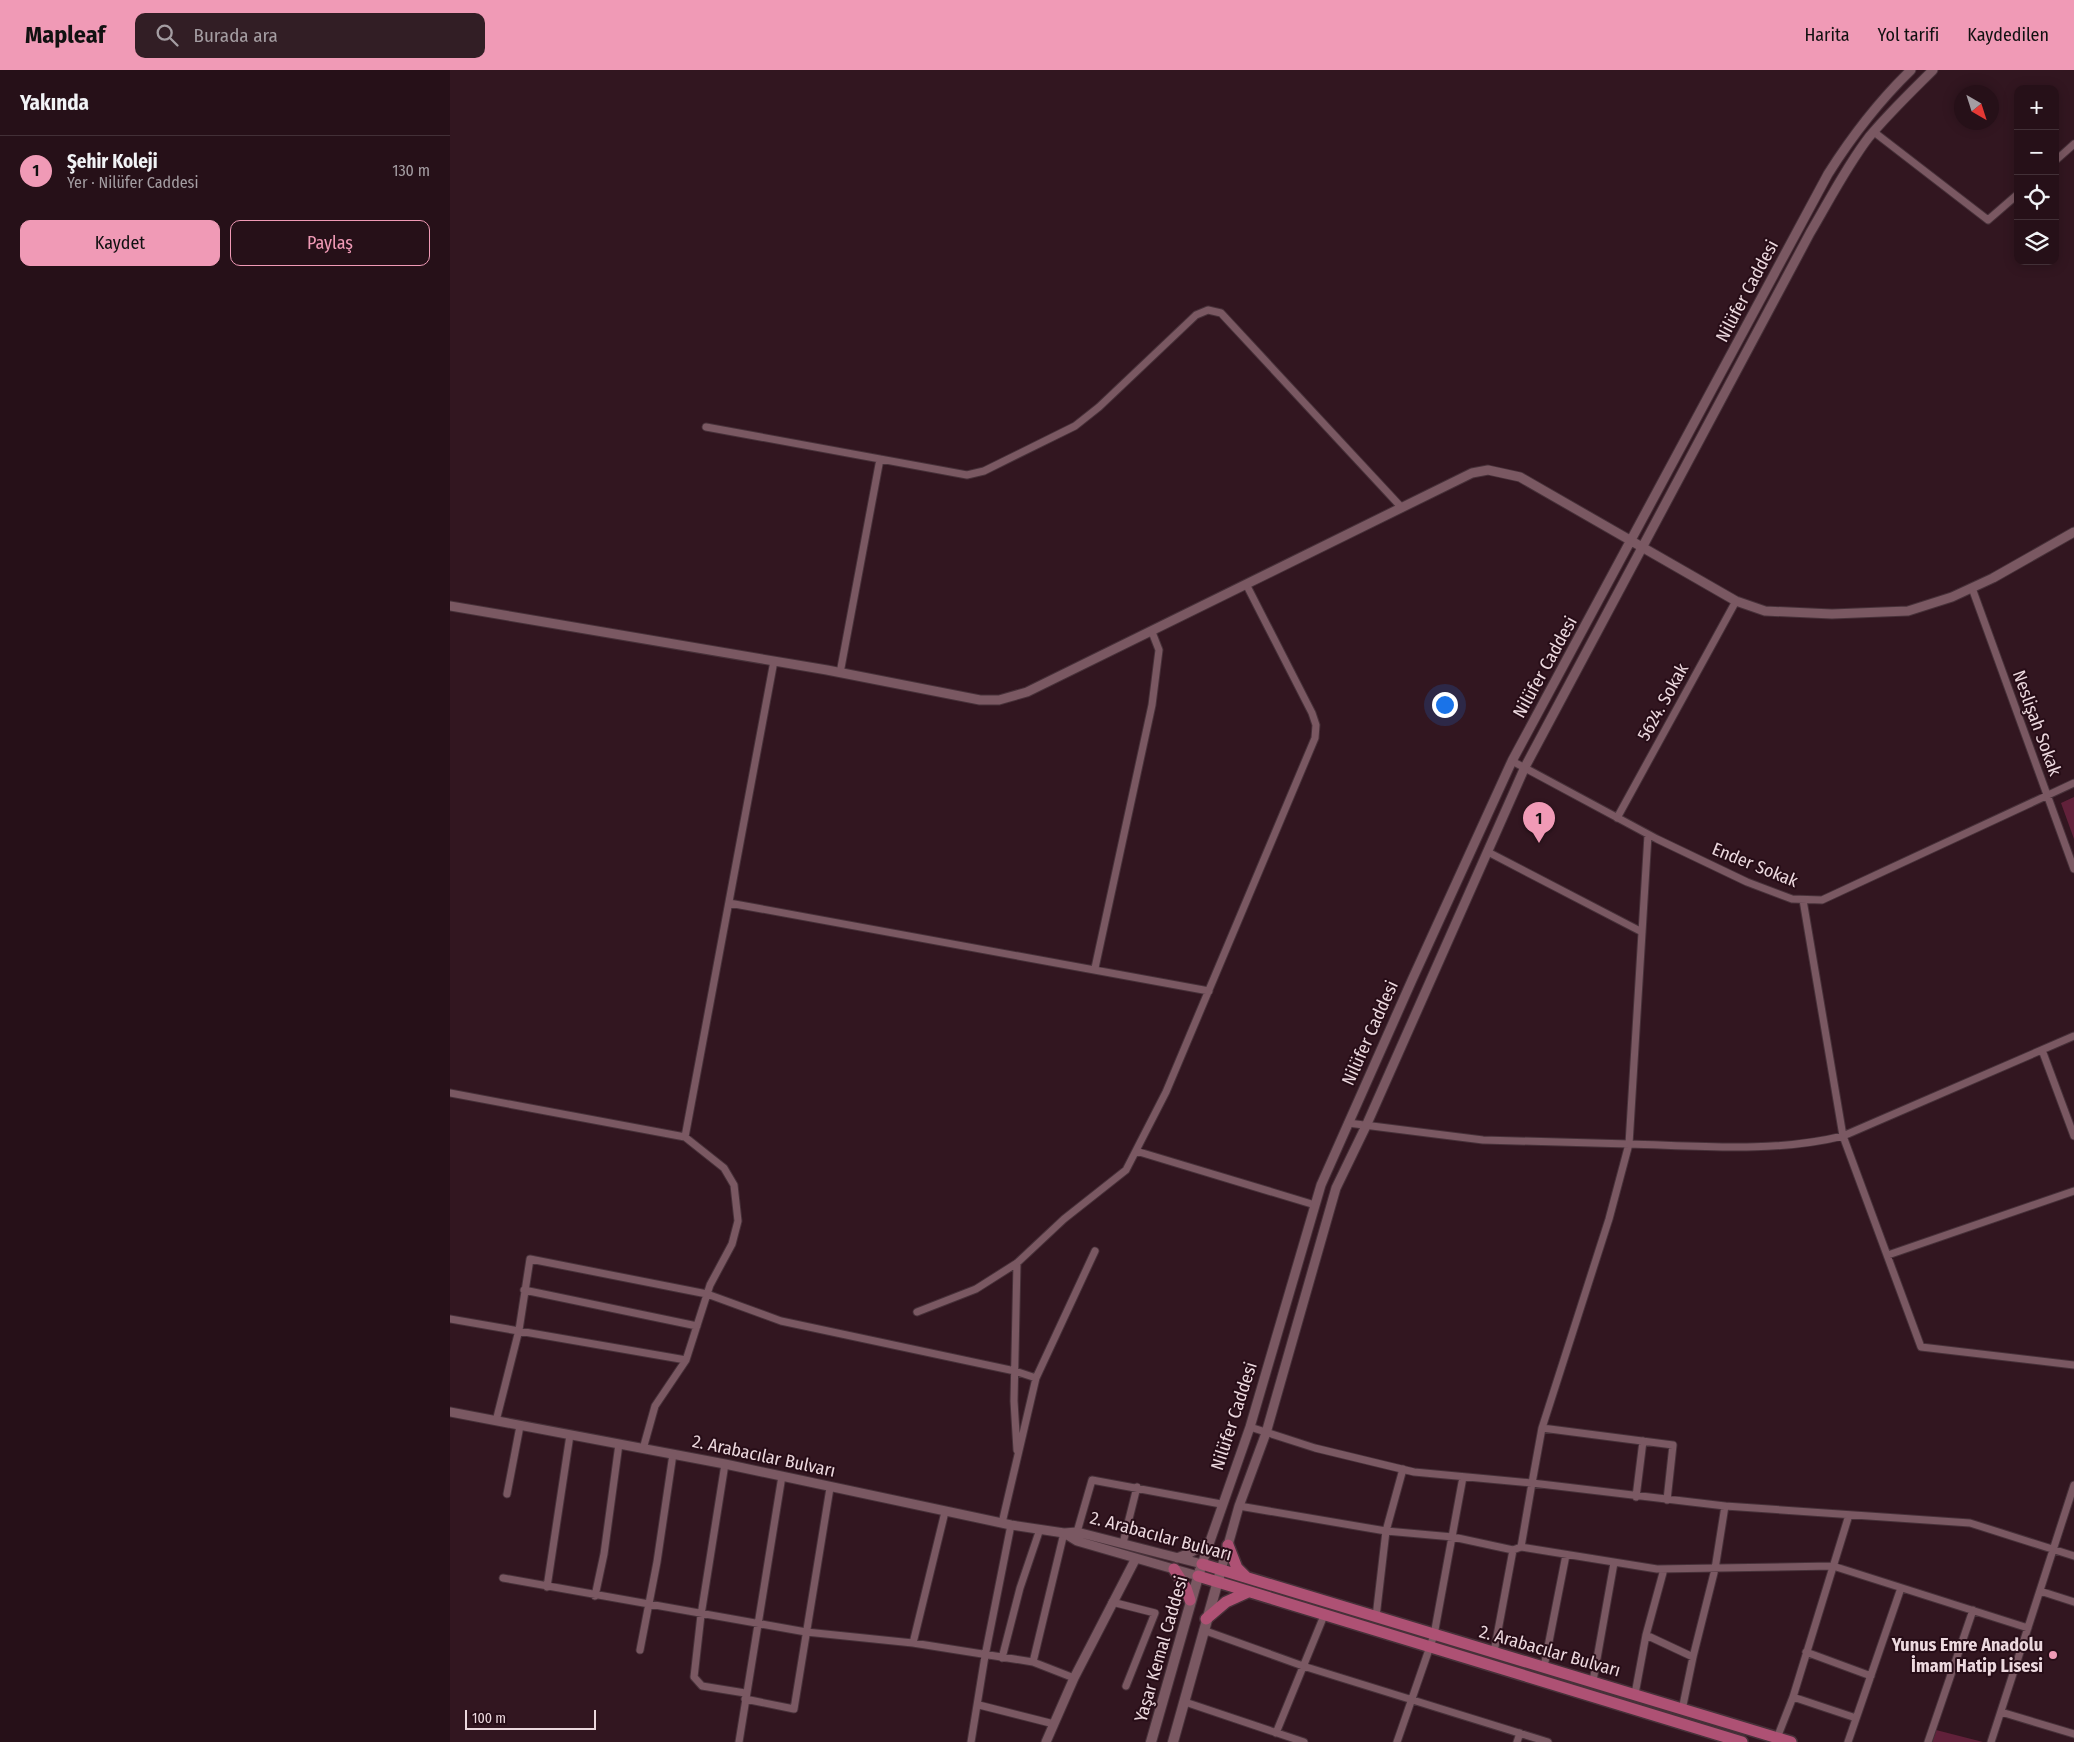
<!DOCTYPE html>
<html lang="tr">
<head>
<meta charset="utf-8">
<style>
	body { margin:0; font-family:"Fira Sans Condensed",sans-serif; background:#321e25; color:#f1f3f6 }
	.controls { position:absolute; right:15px; top:15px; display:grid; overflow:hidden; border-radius:10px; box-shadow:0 2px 12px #0003 }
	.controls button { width:45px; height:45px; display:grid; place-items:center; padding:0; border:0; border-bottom:1px solid #423037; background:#261018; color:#f1f3f6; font:25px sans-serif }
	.compass { position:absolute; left:1504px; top:15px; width:45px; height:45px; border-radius:50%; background:#261018; box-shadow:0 2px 12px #0003; rotate:141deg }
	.scale { position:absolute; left:15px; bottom:12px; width:131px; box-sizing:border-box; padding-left:5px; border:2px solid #ecd8de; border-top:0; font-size:14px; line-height:18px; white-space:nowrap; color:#ecd8de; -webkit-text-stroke:4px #270d17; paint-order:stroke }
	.you { position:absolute; left:994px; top:634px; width:18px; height:18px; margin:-12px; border:4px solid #fff; border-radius:50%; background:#1a73e8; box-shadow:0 0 0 8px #1a73e833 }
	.badge { display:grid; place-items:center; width:32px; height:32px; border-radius:50%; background:#f09ab6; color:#111; font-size:16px; font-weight:700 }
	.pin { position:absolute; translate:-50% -41px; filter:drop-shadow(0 1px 2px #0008) }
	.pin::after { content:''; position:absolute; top:26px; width:18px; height:15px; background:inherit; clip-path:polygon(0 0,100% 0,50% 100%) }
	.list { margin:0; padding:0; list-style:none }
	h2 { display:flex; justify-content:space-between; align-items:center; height:65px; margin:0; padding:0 20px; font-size:21px }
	h2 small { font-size:16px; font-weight:400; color:#a49da2 }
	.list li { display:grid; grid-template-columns:32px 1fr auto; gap:15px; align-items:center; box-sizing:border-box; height:70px; padding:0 20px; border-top:1px solid #423037 }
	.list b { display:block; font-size:19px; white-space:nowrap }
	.list p { margin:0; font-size:16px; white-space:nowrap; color:#a49da2 }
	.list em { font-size:16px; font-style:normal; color:#a49da2 }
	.actions { display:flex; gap:10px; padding:15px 20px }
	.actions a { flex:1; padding:11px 0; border:1px solid #f09ab6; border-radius:10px; text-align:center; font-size:18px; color:#f09ab6 }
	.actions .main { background:#f09ab6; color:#111 }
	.icon { flex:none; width:28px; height:28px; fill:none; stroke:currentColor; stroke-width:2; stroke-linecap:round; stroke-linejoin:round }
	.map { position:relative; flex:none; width:1624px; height:1672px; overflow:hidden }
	header { display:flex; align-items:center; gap:30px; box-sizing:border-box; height:70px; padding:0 25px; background:#f09ab6; color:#111 }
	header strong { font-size:24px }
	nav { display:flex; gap:28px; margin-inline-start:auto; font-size:18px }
	.search { width:350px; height:45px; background:#321e25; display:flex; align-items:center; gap:12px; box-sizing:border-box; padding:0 18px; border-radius:10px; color:#a49da2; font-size:19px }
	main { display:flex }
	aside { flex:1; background:#261018 }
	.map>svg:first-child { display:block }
	.green { fill:#61213a }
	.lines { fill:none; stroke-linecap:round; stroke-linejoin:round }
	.minor-casing { stroke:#473139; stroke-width:9 }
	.tertiary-casing { stroke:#473139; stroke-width:11 }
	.secondary-casing { stroke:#473139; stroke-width:12 }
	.primary-casing { stroke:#473139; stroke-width:14 }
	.minor { stroke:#7a5862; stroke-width:7 }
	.tertiary { stroke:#7a5862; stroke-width:9 }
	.secondary { stroke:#7a5862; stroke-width:10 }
	.primary { stroke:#ae5174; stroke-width:11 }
	.poi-dot { fill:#f09ab6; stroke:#270d17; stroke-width:2 }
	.labels { text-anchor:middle; stroke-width:4; stroke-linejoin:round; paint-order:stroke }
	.street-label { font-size:18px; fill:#ecd8de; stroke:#270d17 }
	.poi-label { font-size:18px; font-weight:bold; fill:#ecd8de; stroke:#270d17; text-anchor:end }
</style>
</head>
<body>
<header>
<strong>Mapleaf</strong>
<div class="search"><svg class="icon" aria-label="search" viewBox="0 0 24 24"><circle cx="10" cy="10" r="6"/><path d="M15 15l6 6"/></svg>Burada ara</div>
<nav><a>Harita</a><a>Yol tarifi</a><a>Kaydedilen</a></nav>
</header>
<main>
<aside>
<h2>Yakında<small></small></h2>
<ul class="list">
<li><span class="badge">1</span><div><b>Şehir Koleji</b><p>Yer · Nilüfer Caddesi</p></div><em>130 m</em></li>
</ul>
<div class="actions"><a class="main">Kaydet</a><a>Paylaş</a></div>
</aside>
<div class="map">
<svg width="1624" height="1672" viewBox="0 0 1624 1672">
	<rect width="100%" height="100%" fill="#321620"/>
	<!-- green -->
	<path class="green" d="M 1624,727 L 1624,769 L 1611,733 Z
		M 1486,1660 L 1533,1672 L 1482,1672 Z"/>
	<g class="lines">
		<!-- minor casing -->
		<g class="minor-casing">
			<path id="minor" d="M 1424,62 L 1538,150 L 1568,124
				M 1605,91 L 1624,74
				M 256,357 L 517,405 L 534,401 L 625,356 L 649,337 L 746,245 L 758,240 L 771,243 L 952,438
				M 1522,518 L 1624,799
				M 390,603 L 430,389
				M 1062,691 L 1207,769 L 1297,812 L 1342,829 L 1372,830 L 1624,713
				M 1167,748 L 1286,531
				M 1198,765 L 1179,1074 C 1250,1076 1324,1083 1393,1066 L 1624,966
				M 1038,782 L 1192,862
				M 1353,830 L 1393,1066 L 1471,1277 L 1624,1295
				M 279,833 L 759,921
				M 645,898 L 702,635 L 709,580 L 702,562
				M 1592,980 L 1624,1066
				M 0,1023 L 235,1067 L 274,1098 L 284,1115 L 288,1151 L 282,1174 L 260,1215 L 236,1290 L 205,1336 L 193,1379
				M 235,1067 L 324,591
				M 686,1081 L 865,1135
				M 1438,1185 L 1624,1121
				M 567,1193 L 564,1331 L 567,1380
				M 74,1220 L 247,1256
				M 467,1242 L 526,1219 L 567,1193 L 614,1149 L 676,1100 L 716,1022 L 865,668 L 866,655 L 862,643 L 796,514
				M 0,1249 L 236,1290
				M 46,1351 L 69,1260 L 80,1189 L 257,1224 L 331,1251 L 565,1301 L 586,1308
				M 800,1357 L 865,1378 L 964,1402 L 1082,1413 L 1092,1358 L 1159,1149 L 1179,1074 L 1033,1070 L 898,1053
				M 1092,1358 L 1223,1375 L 1217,1430
				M 275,1394 L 251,1545 L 244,1607 L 252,1616 L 295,1623
				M 57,1424 L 70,1356
				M 1186,1427 L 1193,1371
				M 789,1436 L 936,1461 L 1003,1467 L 1063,1480
				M 552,1453 L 586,1308 L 645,1181
				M 627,1462 L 642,1410 L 771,1434
				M 673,1473 L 687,1417
				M 1071,1477 L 1207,1499 L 1383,1496 L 1578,1558
				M 53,1508 L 356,1562 L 463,1573 L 583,1592 L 624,1608
				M 97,1517 L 120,1365
				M 1590,1521 L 1624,1532
				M 145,1526 L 154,1484 L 169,1374
				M 662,1532 L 705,1543 L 676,1616
				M 926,1547 L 936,1461 L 953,1399
				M 753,1560 L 853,1596 L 1098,1672
				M 1196,1565 L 1243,1587
				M 463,1573 L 495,1442
				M 190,1580 L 207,1492 L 223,1384
				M 1044,1582 L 1063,1480 L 1071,1477 L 1082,1413 L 1275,1436 L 1520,1453 L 1624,1486
				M 1356,1582 L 1421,1606
				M 552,1588 L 570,1518 L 590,1459
				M 583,1592 L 614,1463
				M 1094,1597 L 1116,1485
				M 1143,1611 L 1164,1493
				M 1185,1624 L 1196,1565 L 1214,1499
				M 1343,1627 L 1406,1648
				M 295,1629 L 344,1639 L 380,1418
				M 735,1632 L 854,1672
				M 529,1635 L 604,1654
				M 1232,1640 L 1243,1587 L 1265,1499 L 1275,1436
				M 1551,1642 L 1624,1664
				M 826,1663 L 873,1548
				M 1327,1668 L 1343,1627 L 1399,1445
				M 289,1672 L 332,1406
				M 521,1672 L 535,1586 L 561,1455
				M 947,1672 L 984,1565 L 1013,1407
				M 1067,1672 L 1070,1663
				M 1398,1672 L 1451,1518
				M 1478,1672 L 1523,1540
				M 1541,1672 L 1624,1415"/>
		</g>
		<!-- tertiary casing -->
		<g class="tertiary-casing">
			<path id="tertiary" d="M 0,536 L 377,600 L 530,630 L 549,630 L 577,622 L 1022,403 L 1038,400 L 1070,407 L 1286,531 L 1315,541 L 1382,544 L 1458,541 L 1502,527 L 1543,508 L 1624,462
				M 0,1342 L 275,1394 L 561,1455 L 614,1463 L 627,1462 L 752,1494 L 800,1357 L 871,1115 L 962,910 L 1062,691 L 1378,104 C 1402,66 1429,31 1461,0
				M 614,1463 L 627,1471 L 748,1506
				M 727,1488 L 740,1483 L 760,1471
				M 771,1500 L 789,1436 L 816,1363 L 886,1118 L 916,1056 L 1075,697 L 1360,163 C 1379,131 1396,97 1419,67 C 1439,43 1461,22 1483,0
				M 596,1672 L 624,1608 L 686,1488"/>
		</g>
		<!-- secondary casing -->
		<g class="secondary-casing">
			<path id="secondary" d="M 701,1672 L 750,1500
				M 723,1672 L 771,1500"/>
		</g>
		<!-- primary casing -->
		<g class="primary-casing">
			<path id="primary" d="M 778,1475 L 787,1498 L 796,1507
				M 752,1494 L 1341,1672
				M 724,1499 L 736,1518 L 740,1530
				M 748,1506 L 1292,1672
				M 756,1549 L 776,1532 L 798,1522"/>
		</g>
		<!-- minor -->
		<use href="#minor" class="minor"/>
		<!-- tertiary -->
		<use href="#tertiary" class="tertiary"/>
		<!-- secondary -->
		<use href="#secondary" class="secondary"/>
		<!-- primary -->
		<use href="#primary" class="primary"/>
	</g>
	<!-- markers -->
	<circle class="poi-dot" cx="1603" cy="1585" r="5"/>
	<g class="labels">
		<!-- street labels -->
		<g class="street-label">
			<text transform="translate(1297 221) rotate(-62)" y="6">Nilüfer Caddesi</text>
			<text transform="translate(1095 597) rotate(-61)" y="6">Nilüfer Caddesi</text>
			<text transform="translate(1213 632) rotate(-61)" y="6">5624. Sokak</text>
			<text transform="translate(1587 653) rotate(70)" y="6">Neslişah Sokak</text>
			<text transform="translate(1305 795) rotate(22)" y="6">Ender Sokak</text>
			<text transform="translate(920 963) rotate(-66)" y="6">Nilüfer Caddesi</text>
			<text transform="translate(784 1346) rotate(-72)" y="6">Nilüfer Caddesi</text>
			<text transform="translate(314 1386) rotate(12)" y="6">2. Arabacılar Bulvarı</text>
			<text transform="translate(711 1466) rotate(15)" y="6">2. Arabacılar Bulvarı</text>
			<text transform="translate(711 1579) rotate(-74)" y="6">Yaşar Kemal Caddesi</text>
			<text transform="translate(1100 1581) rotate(16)" y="6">2. Arabacılar Bulvarı</text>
		</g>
		<!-- poi labels -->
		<g class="poi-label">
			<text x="1593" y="1581">Yunus Emre Anadolu<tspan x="1593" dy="21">İmam Hatip Lisesi</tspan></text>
		</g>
	</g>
</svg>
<div class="controls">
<button>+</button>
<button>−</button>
<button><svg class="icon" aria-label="locate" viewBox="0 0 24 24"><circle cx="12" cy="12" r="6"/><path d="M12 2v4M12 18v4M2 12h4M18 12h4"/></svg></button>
<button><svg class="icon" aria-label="layers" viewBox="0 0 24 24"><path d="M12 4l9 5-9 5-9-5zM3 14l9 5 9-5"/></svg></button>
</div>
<svg class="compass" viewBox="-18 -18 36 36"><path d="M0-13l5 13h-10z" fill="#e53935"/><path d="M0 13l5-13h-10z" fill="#a49da2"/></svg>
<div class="scale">100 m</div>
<div class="you"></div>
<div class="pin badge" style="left:1089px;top:773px">1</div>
</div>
</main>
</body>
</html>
